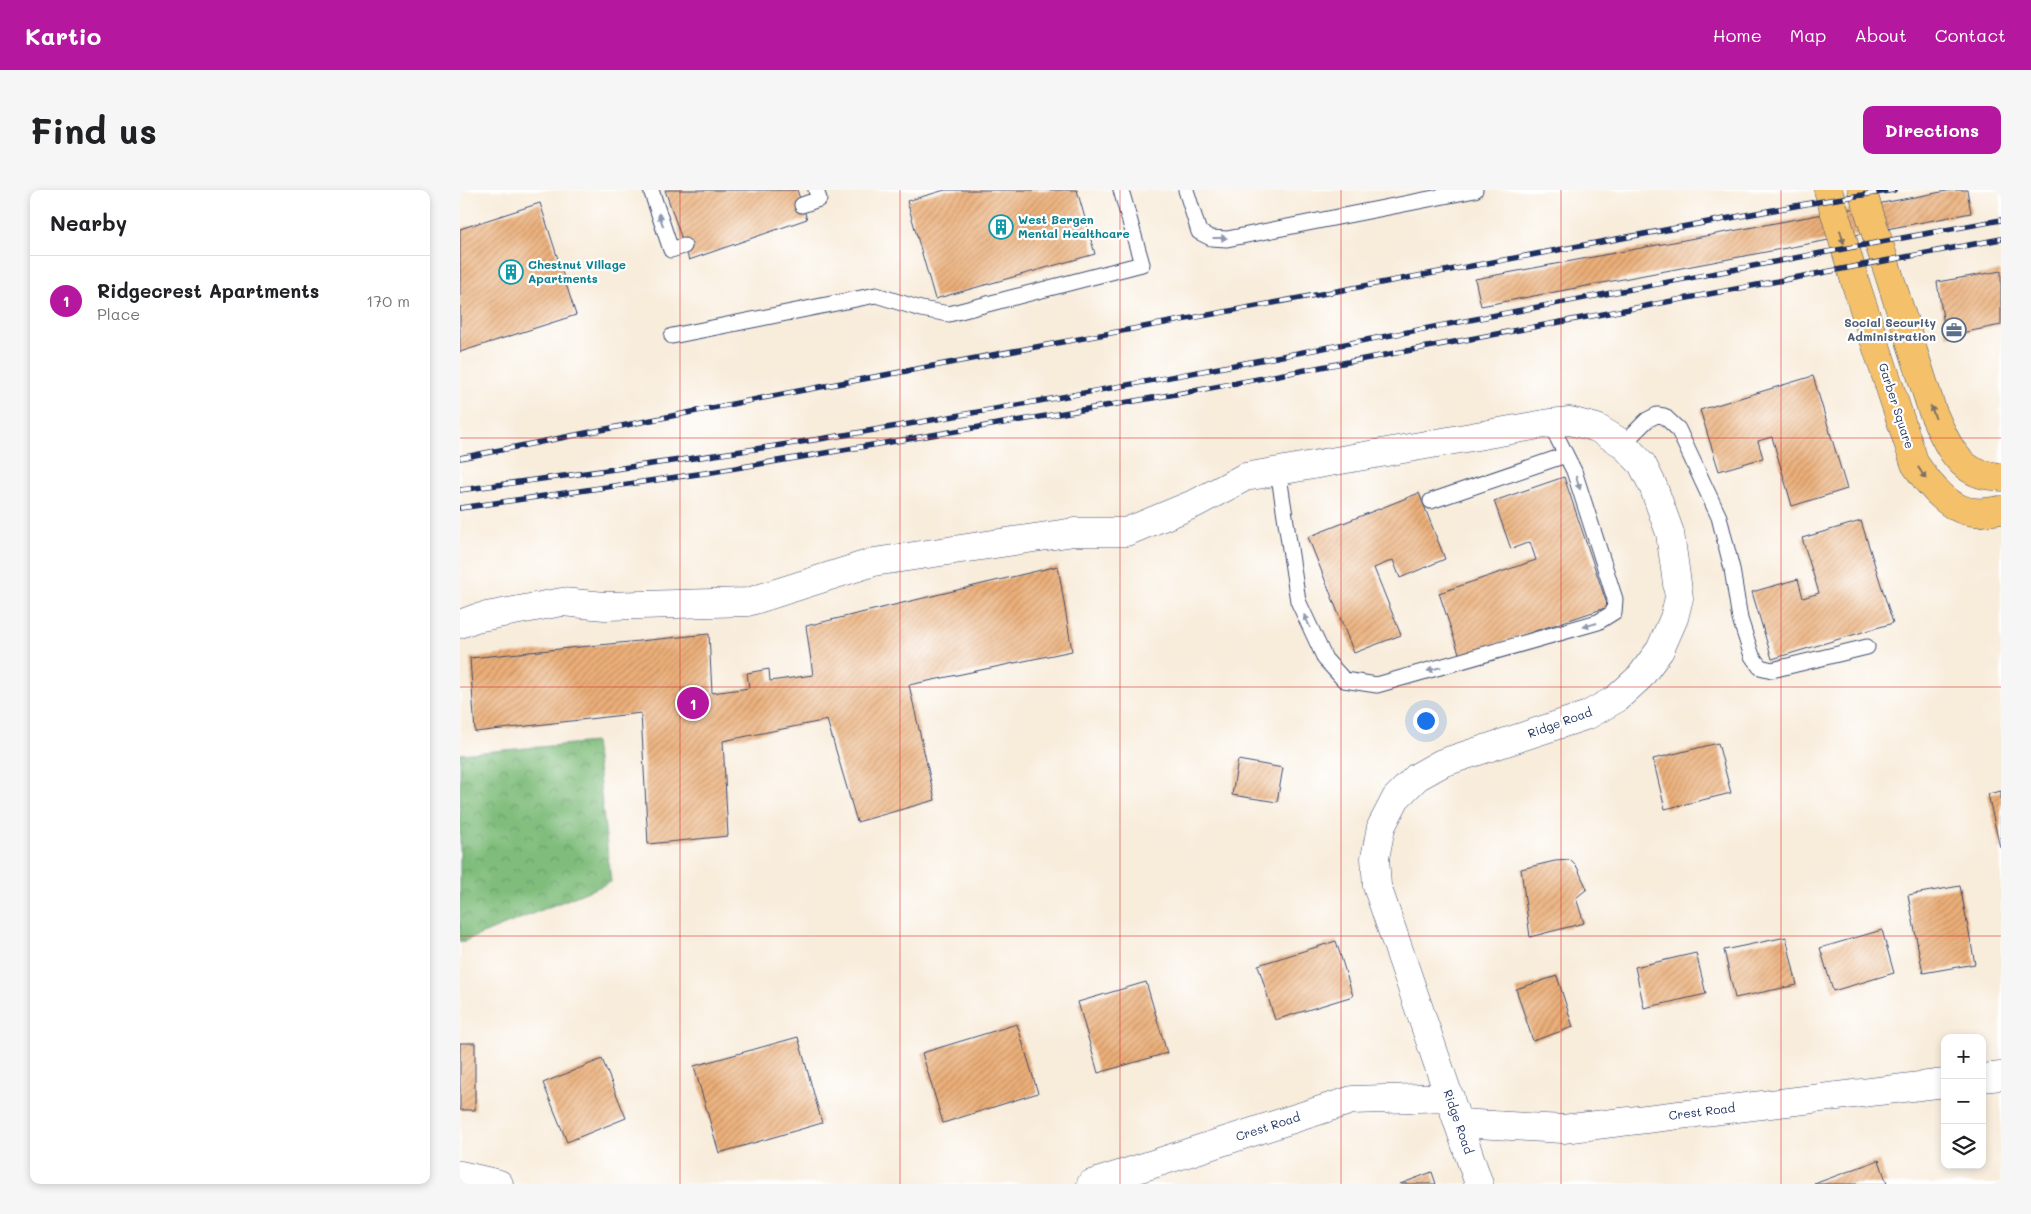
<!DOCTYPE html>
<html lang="en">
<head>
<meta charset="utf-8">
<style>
	body { margin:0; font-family:Mali,sans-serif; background:#f6f6f6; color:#202124 }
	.controls { position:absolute; right:15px; bottom:15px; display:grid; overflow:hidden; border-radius:10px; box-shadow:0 2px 8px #0003 }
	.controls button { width:45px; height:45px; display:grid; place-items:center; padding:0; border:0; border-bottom:1px solid #e0e0e0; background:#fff; color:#202124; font:25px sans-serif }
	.you { position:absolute; left:965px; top:530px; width:18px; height:18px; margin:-12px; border:4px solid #fff; border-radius:50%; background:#1a73e8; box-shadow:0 0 0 8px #1a73e833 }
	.badge { display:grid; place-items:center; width:32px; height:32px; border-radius:50%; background:#b5179e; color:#fff; font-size:16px; font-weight:700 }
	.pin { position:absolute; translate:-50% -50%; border:2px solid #fff; box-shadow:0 1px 5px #0006 }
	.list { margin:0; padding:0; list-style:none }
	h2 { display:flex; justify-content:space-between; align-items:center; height:65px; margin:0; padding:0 20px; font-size:21px }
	h2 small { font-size:16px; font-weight:400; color:#757577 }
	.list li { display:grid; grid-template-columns:32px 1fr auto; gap:15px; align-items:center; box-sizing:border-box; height:90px; padding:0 20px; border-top:1px solid #e0e0e0 }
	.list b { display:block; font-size:19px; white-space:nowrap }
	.list p { margin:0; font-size:16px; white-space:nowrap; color:#757577 }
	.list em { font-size:16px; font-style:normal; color:#757577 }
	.icon { flex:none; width:28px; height:28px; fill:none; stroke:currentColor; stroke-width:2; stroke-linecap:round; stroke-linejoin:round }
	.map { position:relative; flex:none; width:1541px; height:994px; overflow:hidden; border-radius:10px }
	header { display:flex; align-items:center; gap:30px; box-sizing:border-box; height:70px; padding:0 25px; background:#b5179e; color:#fff }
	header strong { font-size:24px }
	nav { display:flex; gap:28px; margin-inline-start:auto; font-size:18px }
	.intro { display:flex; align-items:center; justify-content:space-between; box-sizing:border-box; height:120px; padding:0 30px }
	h1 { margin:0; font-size:35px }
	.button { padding:12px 22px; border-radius:10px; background:#b5179e; color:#fff; font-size:18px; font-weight:700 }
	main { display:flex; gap:30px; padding:0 30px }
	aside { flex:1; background:#fff; border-radius:10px; box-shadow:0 2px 8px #0003 }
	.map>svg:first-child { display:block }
	.forest { fill:url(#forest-crowns); stroke:#4e766d }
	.building { fill:url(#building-hatch) }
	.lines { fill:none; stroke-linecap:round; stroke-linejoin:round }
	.service-casing { stroke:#3c4b71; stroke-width:17 }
	.minor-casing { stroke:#3c4b71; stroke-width:29 }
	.primary-casing { stroke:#3c4b71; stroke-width:29 }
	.service { stroke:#fff; stroke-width:15 }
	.minor { stroke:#fff; stroke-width:28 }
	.primary { stroke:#f4c16a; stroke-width:28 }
	.rail-casing { stroke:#1b2f5e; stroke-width:5.5 }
	.rail { stroke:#fff; stroke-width:4; stroke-dasharray:11; stroke-linecap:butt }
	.oneway { fill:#8d97ae }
	.oneway2 { fill:#7d7163 }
	.grid { fill:none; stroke:#d62828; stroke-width:1; stroke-opacity:0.55 }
	.labels { text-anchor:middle; stroke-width:4.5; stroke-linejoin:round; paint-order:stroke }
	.culture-label { font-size:12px; font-weight:bold; fill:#0d838f; stroke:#fff; text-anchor:start }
	.service-label { font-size:12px; font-weight:bold; fill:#4e5e75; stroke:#fff; text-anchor:end }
	.street-label { font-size:12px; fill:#1b2f5e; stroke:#fff }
</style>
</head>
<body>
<header>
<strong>Kartio</strong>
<nav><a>Home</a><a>Map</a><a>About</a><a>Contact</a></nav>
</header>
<div class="intro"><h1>Find us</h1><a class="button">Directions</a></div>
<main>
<aside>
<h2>Nearby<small></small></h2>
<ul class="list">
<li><span class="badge">1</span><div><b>Ridgecrest Apartments</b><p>Place</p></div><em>170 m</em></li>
</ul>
</aside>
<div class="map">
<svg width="1541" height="994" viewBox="0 0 1541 994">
	<defs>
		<pattern id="forest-crowns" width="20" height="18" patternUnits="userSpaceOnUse" patternTransform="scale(1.25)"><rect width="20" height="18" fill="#80bd7c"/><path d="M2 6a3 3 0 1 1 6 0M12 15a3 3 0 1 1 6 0" fill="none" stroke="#689a69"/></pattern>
		<pattern id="building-hatch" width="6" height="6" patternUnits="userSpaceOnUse" patternTransform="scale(1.25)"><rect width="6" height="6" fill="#ecaf78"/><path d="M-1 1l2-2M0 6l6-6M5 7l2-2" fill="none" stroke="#be8f66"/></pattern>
	</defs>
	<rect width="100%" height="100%" fill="#fff"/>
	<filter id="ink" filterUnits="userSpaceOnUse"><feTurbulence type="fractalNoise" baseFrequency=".02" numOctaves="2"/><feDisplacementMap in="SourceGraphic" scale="10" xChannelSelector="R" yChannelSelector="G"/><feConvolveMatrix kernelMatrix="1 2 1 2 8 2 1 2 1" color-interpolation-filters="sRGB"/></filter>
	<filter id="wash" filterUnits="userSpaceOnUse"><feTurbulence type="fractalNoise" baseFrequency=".0096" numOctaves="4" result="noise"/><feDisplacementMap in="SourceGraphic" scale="20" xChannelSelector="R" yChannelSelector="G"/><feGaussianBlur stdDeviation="1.12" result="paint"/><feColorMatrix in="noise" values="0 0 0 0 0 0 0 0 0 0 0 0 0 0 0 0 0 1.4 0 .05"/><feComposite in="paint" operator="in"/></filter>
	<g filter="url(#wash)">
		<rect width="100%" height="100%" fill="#f8ecda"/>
		<!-- forest -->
		<path class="forest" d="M 135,552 L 151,692 L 0,753 L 0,564 Z"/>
		<g id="blocks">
			<!-- building -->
			<path class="building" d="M 205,0 L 337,0 L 347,29 L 229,70 Z
				M 485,0 L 617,0 L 635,64 L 475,109 L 447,11 Z
				M 1492,0 L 1507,0 L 1511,23 L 1021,116 L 1015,89 Z
				M 80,13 L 116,125 L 0,162 L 0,39 Z
				M 1541,81 L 1541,135 L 1486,146 L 1477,92 Z
				M 1353,186 L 1387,299 L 1332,316 L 1312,247 L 1298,251 L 1303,268 L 1259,281 L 1240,220 Z
				M 1104,287 L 1148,417 L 1000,466 L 979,403 L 1076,370 L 1070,352 L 1051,359 L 1034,311 Z
				M 959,303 L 985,369 L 940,388 L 933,370 L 914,378 L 941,445 L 894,463 L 848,347 Z
				M 1401,331 L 1433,433 L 1312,469 L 1292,402 L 1338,389 L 1343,408 L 1359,403 L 1342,348 Z
				M 598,376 L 612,461 L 449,495 L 475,610 L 397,632 L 367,530 L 263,551 L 268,646 L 188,654 L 181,523 L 15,542 L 10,468 L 249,444 L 252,503 L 289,498 L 287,483 L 309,479 L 310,491 L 353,485 L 346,436 Z
				M 1258,553 L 1271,603 L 1205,619 L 1193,569 Z
				M 778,570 L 823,578 L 817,612 L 772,605 Z
				M 1541,601 L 1541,658 L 1540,658 L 1528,604 Z
				M 1110,670 L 1117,677 L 1127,699 L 1116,708 L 1124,733 L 1070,747 L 1061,679 L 1095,671 Z
				M 1500,696 L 1515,774 L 1463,783 L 1448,705 Z
				M 1422,740 L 1434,783 L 1373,801 L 1360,758 Z
				M 1326,747 L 1337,795 L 1275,808 L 1264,760 Z
				M 876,751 L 893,806 L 815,830 L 798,775 Z
				M 1236,763 L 1246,804 L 1184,818 L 1175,777 Z
				M 1097,786 L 1113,837 L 1073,851 L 1056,799 Z
				M 686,792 L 707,863 L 638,883 L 618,812 Z
				M 557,834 L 578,903 L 483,933 L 462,863 Z
				M 338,847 L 362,933 L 259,963 L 234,876 Z
				M 0,853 L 15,853 L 15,920 L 0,920 Z
				M 142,869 L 166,928 L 107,952 L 83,893 Z
				M 1419,970 L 1427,994 L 1354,994 Z
				M 972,982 L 976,994 L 940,994 Z"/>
		</g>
	</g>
	<g filter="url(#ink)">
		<use href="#blocks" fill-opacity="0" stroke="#3c4b71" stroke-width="1"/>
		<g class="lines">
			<!-- service casing -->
			<g class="service-casing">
				<path id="service" d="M 191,0 L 211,60 L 224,56
					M 726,0 L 739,42 L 751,48 L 767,49 L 1015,0
					M 342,15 L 359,9 L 356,0
					M 212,146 L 416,105 L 461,119 L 489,124 L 682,74 L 661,0
					M 1163,254 L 1187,230 L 1197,225 L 1204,226 L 1218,239 L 1259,327 L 1272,379 L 1280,429 L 1292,466 L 1300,477 L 1312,480 L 1407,457
					M 818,280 L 838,411 L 865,469 L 884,490 L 917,495 L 1138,432 L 1154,422 L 1155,409 L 1114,281 L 1090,233
					M 971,311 L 1106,265"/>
			</g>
			<!-- minor casing -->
			<g class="minor-casing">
				<path id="minor" d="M 0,434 L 16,428 L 102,412 L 145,416 L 288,412 L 414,372 L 614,342 L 666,342 L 736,313 L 785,287 L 1090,233 L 1110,231 L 1137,238 L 1163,254 L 1182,274 L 1193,296 L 1210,343 L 1219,408 L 1214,428 L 1200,460 L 1180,487 L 1156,509 L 1128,525 L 982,573 L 957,587 L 936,608 L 921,637 L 915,668 L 917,696 L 1019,994
					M 1522,888 L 1541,886
					M 999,933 L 1103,939 L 1485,893
					M 0,985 L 39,994
					M 631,994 L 892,910 L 990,907"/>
			</g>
			<!-- primary casing -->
			<g class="primary-casing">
				<path id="primary" d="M 1368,0 L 1397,98 L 1455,274 C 1468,293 1489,321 1514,322 C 1523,323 1532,321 1541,320
					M 1402,0 L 1472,220 C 1482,243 1494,276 1521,284 C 1528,286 1535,286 1541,287"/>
			</g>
			<!-- service -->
			<use href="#service" class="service"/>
			<!-- minor -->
			<use href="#minor" class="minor"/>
			<!-- primary -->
			<use href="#primary" class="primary"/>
			<!-- rail casing -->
			<g class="rail-casing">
				<path id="rail" d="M 0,268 L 328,203 L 1351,13 L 1434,0
					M 0,300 C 140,281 281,263 420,239 C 795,175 1167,97 1541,30
					M 0,318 L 252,282 L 734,201 L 1541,49"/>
			</g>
			<!-- rail -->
			<use href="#rail" class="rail"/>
		</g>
		<!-- one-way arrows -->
		<defs><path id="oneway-solid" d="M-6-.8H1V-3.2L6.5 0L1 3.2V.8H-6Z" transform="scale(1.25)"/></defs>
		<g class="oneway">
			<use href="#oneway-solid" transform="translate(201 30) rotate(-109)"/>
			<use href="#oneway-solid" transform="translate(760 48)"/>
			<use href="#oneway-solid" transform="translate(1118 293) rotate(72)"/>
			<use href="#oneway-solid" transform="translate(847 431) rotate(-115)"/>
			<use href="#oneway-solid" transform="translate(1130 435) rotate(164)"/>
			<use href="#oneway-solid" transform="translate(974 479) rotate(164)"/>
		</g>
		<g class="oneway2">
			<use href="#oneway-solid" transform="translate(1382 47) rotate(74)"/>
			<use href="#oneway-solid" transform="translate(1473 222) rotate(-111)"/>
			<use href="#oneway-solid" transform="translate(1462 283) rotate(57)"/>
		</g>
	</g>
	<!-- grid -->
	<path class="grid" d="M 220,0 L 220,994M 440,0 L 440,994M 660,0 L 660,994M 881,0 L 881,994M 1101,0 L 1101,994M 1321,0 L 1321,994M 0,248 L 1541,248M 0,497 L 1541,497M 0,746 L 1541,746"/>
	<!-- icons -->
	<defs>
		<g id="building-ring" transform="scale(1.25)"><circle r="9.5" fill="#fff" stroke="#0f9aa8" stroke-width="1.5"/><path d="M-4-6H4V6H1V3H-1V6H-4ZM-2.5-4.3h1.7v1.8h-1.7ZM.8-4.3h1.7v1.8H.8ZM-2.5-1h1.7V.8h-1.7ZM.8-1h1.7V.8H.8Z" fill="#0f9aa8"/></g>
		<g id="office-ring" transform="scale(1.25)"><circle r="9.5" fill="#fff" stroke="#5c6f8a" stroke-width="1.5"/><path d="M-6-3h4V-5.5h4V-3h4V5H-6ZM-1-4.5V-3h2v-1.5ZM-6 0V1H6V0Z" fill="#5c6f8a"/></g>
	</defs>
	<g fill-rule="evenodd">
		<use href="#building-ring" x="541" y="37"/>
		<use href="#building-ring" x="51" y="82"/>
		<use href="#office-ring" x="1494" y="140"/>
	</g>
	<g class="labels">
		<!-- culture labels -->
		<g class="culture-label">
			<text x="558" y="34">West Bergen<tspan x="558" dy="14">Mental Healthcare</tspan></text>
			<text x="68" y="79">Chestnut Village<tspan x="68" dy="14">Apartments</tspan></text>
		</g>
		<!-- service labels -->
		<g class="service-label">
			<text x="1476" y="137">Social Security<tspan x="1476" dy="14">Administration</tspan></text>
		</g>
		<!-- street labels -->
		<g class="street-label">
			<text transform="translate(1436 216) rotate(72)" y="4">Garber Square</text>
			<text transform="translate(1100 533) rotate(-20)" y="4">Ridge Road</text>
			<text transform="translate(1242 922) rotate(-7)" y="4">Crest Road</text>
			<text transform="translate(998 932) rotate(71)" y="4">Ridge Road</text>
			<text transform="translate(808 937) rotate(-18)" y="4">Crest Road</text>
		</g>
	</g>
</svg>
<div class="controls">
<button>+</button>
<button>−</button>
<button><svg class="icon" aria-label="layers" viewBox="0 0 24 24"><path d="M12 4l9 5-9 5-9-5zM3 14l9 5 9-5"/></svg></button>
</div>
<div class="you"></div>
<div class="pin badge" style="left:233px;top:513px">1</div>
</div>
</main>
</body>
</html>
